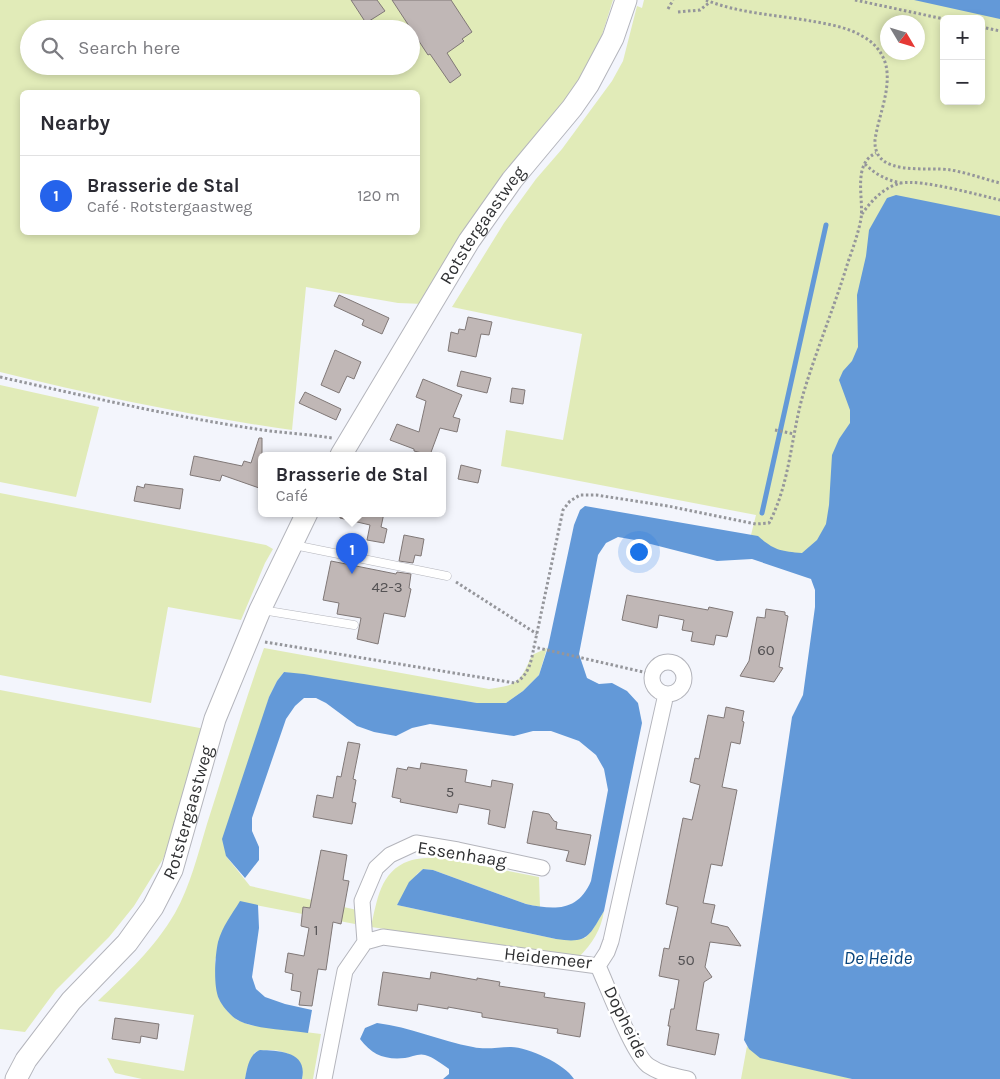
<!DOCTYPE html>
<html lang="en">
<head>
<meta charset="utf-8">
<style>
	body { margin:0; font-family:Karla,sans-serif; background:#f2f2f3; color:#2b2b33 }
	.controls { position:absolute; right:15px; top:15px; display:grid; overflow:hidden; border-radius:8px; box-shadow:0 2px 8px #0003 }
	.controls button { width:45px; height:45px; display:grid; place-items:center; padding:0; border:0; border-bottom:1px solid #e1e1e2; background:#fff; color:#2b2b33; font:25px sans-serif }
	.compass { position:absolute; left:880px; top:15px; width:45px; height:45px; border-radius:50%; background:#fff; box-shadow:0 2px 8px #0003; rotate:128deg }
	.you { position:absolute; left:638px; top:551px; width:18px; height:18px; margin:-12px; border:4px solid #fff; border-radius:50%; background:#1a73e8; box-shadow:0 0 0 8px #1a73e833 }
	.badge { display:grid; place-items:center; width:32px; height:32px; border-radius:50%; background:#2563eb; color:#fff; font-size:16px; font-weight:700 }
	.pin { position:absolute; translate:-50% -41px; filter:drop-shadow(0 1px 2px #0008) }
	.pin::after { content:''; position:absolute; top:26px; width:18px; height:15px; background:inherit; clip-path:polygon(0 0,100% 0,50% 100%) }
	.popup { position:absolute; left:258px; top:452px; width:188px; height:65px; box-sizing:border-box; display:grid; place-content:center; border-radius:8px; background:#fff; filter:drop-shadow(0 1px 4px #0005); font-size:16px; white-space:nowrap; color:#7c7c81 }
	.popup b { font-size:19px; color:#2b2b33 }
	.popup::after { content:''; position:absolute; left:50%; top:100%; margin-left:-10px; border:10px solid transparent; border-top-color:#fff }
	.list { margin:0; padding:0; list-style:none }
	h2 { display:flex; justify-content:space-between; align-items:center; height:65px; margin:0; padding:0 20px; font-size:21px }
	h2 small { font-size:16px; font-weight:400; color:#7c7c81 }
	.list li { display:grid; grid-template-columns:32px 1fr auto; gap:15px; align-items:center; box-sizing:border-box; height:80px; padding:0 20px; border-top:1px solid #e1e1e2 }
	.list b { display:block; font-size:19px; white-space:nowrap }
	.list p { margin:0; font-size:16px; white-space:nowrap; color:#7c7c81 }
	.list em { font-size:16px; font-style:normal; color:#7c7c81 }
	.icon { flex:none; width:28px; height:28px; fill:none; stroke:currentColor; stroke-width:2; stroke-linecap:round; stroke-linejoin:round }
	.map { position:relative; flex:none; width:1000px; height:1079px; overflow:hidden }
	.search { position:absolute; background:#fff; box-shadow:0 2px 8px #0003; left:20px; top:20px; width:400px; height:55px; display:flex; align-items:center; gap:12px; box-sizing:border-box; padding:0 18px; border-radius:28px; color:#7c7c81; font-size:19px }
	.panel { position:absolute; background:#fff; box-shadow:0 2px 8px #0003; left:20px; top:90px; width:400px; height:145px; border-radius:8px }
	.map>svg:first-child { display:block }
	.green { fill:#e1ebb8; fill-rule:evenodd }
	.water { fill:#6399d8 }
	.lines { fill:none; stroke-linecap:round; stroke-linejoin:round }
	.stream { stroke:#6399d8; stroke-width:5 }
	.building { fill:#c0b7b6; stroke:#807877 }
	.lane-casing { stroke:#b4b5bc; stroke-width:9 }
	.street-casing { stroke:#b4b5bc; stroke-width:17 }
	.secondary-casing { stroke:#b4b5bc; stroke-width:23 }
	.path { stroke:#95969b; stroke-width:3; stroke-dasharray:2.5 2.5; stroke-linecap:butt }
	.lane { stroke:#fff; stroke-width:8 }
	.street { stroke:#fff; stroke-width:15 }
	.secondary { stroke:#fff; stroke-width:21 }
	.labels { text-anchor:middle; stroke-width:5; stroke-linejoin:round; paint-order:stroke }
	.number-label { font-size:15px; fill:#545254 }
	.street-label { font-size:18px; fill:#303133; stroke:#fff }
	.water-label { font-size:19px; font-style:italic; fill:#06427b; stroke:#fff }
</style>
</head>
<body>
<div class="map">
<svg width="1000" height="1079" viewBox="0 0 1000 1079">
	<rect width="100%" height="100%" fill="#f3f5fc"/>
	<!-- green -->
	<path class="green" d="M 0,0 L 613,0 L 597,51 L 586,74 L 424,304 L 398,303 L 306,287 L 292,430 C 193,416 97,396 0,372 ZM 29,29 L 411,29 L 411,66 L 29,66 ZM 22,92 L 418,92 L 418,232 L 22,232 Z
		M 644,0 L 930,0 L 1000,15 L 1000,683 L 749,543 L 756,515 L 501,466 L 506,430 L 563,440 L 582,334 L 452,307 L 504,223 L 536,179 L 562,149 L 612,81 L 623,61 L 637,6 L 642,8 ZM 944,19 L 981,19 L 981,101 L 944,101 ZM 888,22 L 918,22 L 918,52 L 888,52 Z
		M 0,385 L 99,407 L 76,497 L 0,482 Z
		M 0,493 L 266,545 L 273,549 L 265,563 L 241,620 L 168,607 L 151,703 L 0,675 Z
		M 264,648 L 489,689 C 519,685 520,682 532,655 L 547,648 L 539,675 L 523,691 L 506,703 L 477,703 L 284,672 L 277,681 L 269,697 L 226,856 L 250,886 L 357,910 L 355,924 L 240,902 L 215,960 L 219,999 L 228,1012 L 237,1020 L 250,1025 L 321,1034 L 313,1079 L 302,1079 C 307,1053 274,1046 255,1052 L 247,1069 L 245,1079 L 142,1079 L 115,1073 L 107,1058 L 184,1071 L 194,1015 L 98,1001 C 127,973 154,949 175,913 C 190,886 198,854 207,824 C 226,765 243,706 264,648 Z
		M 0,690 L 205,729 L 173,833 L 163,859 L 134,906 L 109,937 L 56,990 L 25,1032 L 0,1029 Z
		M 437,857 L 539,877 L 540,907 L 526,904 L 433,870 L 423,869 L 417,874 L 397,905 L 556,939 L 585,938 L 593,929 L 604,911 C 601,930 592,944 579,957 L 371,927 C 377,901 380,871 409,861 C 417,858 428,858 437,857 Z
		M 747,1046 L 749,1049 L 852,1079 L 741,1079 Z"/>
	<!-- water -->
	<path class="water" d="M 914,0 L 1000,0 L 1000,19 Z
		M 896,195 L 1000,216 L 1000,1079 L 852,1079 L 760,1058 L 749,1049 L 744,1040 L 792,717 L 803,695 L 815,607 L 815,590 L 811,579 L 752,559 L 717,561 L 635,540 L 618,537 L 606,543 L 598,555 L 579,654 L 587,678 L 599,684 L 612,683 L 627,691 L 638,703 L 642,723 L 604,911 C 589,936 588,944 556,939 L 397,905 L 409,882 L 423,869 L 433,870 L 526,904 C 554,910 578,912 591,881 L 608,790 L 604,769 L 596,755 L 579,741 L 551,731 L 533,731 L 514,736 L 430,724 L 412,728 L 396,736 L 374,732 L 357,726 L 326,703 L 316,698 L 304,698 L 295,706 L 286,719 L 252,818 L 252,831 L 259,847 L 259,860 L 245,878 L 226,856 L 222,839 L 269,697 L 277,681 L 284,672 L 304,674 L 477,703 L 506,703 L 523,691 L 539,675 L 548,647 L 574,525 L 580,510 L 585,506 L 758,536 C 774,550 780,551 802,553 L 817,540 L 826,524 L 829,505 L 832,455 L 839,439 L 850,423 L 850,410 L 839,380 L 843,371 L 852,361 L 858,347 L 857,295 L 866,256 L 869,230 L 887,198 Z
		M 240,901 L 258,905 L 259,928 L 252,977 L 256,989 L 265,997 L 285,1004 L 312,1010 L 308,1033 C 289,1030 251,1029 236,1019 C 230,1015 222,1006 219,999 C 213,986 215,956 218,942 C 222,927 232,914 240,901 Z
		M 377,1023 C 410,1027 440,1041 473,1047 C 486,1050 498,1047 511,1047 C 528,1047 565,1064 574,1079 L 443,1079 L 449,1074 L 449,1069 C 442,1064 433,1057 425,1055 C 419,1053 411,1057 405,1058 C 385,1060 372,1055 360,1039 L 365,1028 Z
		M 260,1050 C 279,1051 308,1051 302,1079 L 245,1079 C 247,1068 249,1054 260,1050 Z"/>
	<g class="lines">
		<!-- stream -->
		<path class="stream" d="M 762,513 L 826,225"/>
	</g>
	<!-- building -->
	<path class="building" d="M 351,0 L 377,0 L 385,11 L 366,23 Z
		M 392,0 L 451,0 L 472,32 L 462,39 L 464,41 L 447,53 L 461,75 L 450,83 L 430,54 L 428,55 Z
		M 339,295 L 389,318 L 382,334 L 362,325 L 364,320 L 334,306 Z
		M 468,317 L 492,322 L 489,335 L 481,334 L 476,357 L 448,351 L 451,332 L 458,334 L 459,329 L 465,330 Z
		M 335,350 L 361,362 L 354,379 L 347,376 L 339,393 L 321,385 Z
		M 461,371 L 491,378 L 487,393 L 457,386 Z
		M 423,379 L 462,395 L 453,417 L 460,419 L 457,432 L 440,428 L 430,455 L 414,451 L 414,449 L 390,440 L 397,424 L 419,432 L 426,401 L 416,397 Z
		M 512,388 L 525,390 L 523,404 L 510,402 Z
		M 305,392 L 341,409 L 336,420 L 299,403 Z
		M 259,438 L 262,438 L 262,489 L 222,475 L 220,481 L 190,475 L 194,456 L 242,466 L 244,461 L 251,463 Z
		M 461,465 L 481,470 L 478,483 L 458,479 Z
		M 145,484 L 183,489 L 180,509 L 134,501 L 137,486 L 144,488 Z
		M 340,513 L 384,513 L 381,527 L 387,529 L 384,543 L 367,540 L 370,525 L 340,518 Z
		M 404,535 L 424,539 L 421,556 L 415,555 L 413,563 L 399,561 Z
		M 331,561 L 396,574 L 397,572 L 411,574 L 409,588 L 411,589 L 405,617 L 384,613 L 378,644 L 357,639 L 361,618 L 337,614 L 339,603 L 323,600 Z
		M 627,595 L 708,610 L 709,607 L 733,612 L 727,637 L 716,635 L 714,645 L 691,641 L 693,632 L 682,630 L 684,620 L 659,615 L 657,628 L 622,620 Z
		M 766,609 L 785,612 L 785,615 L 788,616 L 779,667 L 783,668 L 774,682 L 740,676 L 749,661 L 757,617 L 765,618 Z
		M 726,707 L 744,711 L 742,721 L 744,722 L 740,744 L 731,742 L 722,787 L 737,790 L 722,866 L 711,864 L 703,903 L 715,905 L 711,923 L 728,927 L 741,946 L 710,942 L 705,967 L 712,977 L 704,982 L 696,1030 L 719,1034 L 715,1055 L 667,1045 L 670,1026 L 668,1026 L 671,1009 L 674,1009 L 679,980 L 659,976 L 664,948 L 669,949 L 678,907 L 666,904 L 683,818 L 692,820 L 700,785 L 690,782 L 695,758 L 699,759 L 708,715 L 724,718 Z
		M 348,742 L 360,744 L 353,779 L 356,780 L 352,802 L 356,803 L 352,824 L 313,817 L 317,795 L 333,798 L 337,776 L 341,777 Z
		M 421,763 L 467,770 L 465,782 L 491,787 L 492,780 L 513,784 L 505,828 L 488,824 L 490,810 L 459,804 L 457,813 L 400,802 L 401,799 L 392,797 L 397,768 L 407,770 L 408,767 L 420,769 Z
		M 533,811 L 549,814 L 554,821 L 557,822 L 556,829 L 591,835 L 585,865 L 566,861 L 569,851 L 527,843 Z
		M 321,850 L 347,855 L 343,880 L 349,881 L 341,924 L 333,922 L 326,970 L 318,969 L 312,1006 L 299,1005 L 301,992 L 291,990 L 293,974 L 285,972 L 288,953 L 304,956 L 309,928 L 301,926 L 303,907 L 310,908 Z
		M 383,972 L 430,979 L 431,972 L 477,980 L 477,978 L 500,982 L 499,986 L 545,993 L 544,997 L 585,1003 L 580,1037 L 557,1033 L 558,1029 L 482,1017 L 482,1013 L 448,1007 L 448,1009 L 418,1004 L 417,1011 L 378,1005 Z
		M 115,1018 L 159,1024 L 157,1039 L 141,1036 L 140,1043 L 112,1039 Z"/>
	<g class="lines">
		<!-- lane casing -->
		<g class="lane-casing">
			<path id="lane" d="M 294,545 L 447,576
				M 262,610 L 354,625"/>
		</g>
		<!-- street casing -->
		<g class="street-casing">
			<path id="street" d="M652 678a16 16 0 1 1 32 0a16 16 0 1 1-32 0Z
				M 365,942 L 362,901 L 376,868 L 390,855 L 416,843 L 458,850 L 542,868
				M 598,966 C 607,985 634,1057 649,1066 C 661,1074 674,1076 688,1079
				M 324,1079 L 345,971 L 365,942 L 383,937 L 598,966 L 607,952 L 611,941 L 666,694"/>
		</g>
		<!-- secondary casing -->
		<g class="secondary-casing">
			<g id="secondary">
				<path id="s1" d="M 341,455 L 469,241 L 512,180 L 572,108 L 588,85 L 613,38 L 626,0"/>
				<path id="s2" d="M 16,1079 L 26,1060 L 71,1001 L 127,943 L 153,907 L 172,870 L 215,719 L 260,610 L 307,513"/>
			</g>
		</g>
		<!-- path -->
		<path class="path" d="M 706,0 C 737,13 777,15 811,21 C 828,24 847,27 862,36 C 876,43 886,57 887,72 C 889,95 878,118 875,140 C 873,178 928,166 951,170 C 968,173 984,179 1000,183
			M 855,0 L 944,19
			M 668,9 L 673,0
			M 678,12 L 700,10 L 710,2
			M 981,27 L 1000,31
			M 865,164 C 875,174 886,180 901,183
			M 862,214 C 871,201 884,187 901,183 C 921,179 979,195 1000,200
			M 0,377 C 85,396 170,416 256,429 C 281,433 307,434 332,438
			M 775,430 L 794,434
			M 456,582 L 537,634
			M 265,642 L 515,683 C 529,675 531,662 534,647
			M 652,674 L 534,647 L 563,510 L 570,501 L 580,495 L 596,495 L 668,506 L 756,524 L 769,523 C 791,482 791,432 805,388 C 818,346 835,305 848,262 C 853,248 858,234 861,219 C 864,198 852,164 876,153"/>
		<!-- lane -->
		<use href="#lane" class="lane"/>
		<!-- street -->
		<use href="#street" class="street"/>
		<!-- secondary -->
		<use href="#secondary" class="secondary"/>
	</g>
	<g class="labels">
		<!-- number labels -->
		<g class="number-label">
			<text x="387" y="592">42-3</text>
			<text x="766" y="655">60</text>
			<text x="450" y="797">5</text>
			<text x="316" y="935">1</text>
			<text x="686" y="965">50</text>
		</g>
		<!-- street labels -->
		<g class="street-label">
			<text dy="6" stroke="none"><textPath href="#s1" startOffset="270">Rotstergaastweg</textPath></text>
			<text dy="6" stroke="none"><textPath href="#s2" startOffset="322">Rotstergaastweg</textPath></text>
			<text transform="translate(462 854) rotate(9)" y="6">Essenhaag</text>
			<text transform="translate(548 958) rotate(6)" y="6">Heidemeer</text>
			<text transform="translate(626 1022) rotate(64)" y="6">Dopheide</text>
		</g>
		<!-- water labels -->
		<g class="water-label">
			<text x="878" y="964">De Heide</text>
		</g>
	</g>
</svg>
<div class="controls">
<button>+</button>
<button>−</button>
</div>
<svg class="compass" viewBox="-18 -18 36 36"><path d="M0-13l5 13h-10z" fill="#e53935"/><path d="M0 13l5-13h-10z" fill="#7c7c81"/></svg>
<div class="you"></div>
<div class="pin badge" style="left:352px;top:574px">1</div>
<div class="popup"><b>Brasserie de Stal</b>Café</div>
<div class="search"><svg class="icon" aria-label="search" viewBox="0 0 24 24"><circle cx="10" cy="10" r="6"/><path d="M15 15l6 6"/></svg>Search here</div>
<section class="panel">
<h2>Nearby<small></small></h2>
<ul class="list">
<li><span class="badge">1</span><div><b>Brasserie de Stal</b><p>Café · Rotstergaastweg</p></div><em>120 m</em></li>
</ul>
</section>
</div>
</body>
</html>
